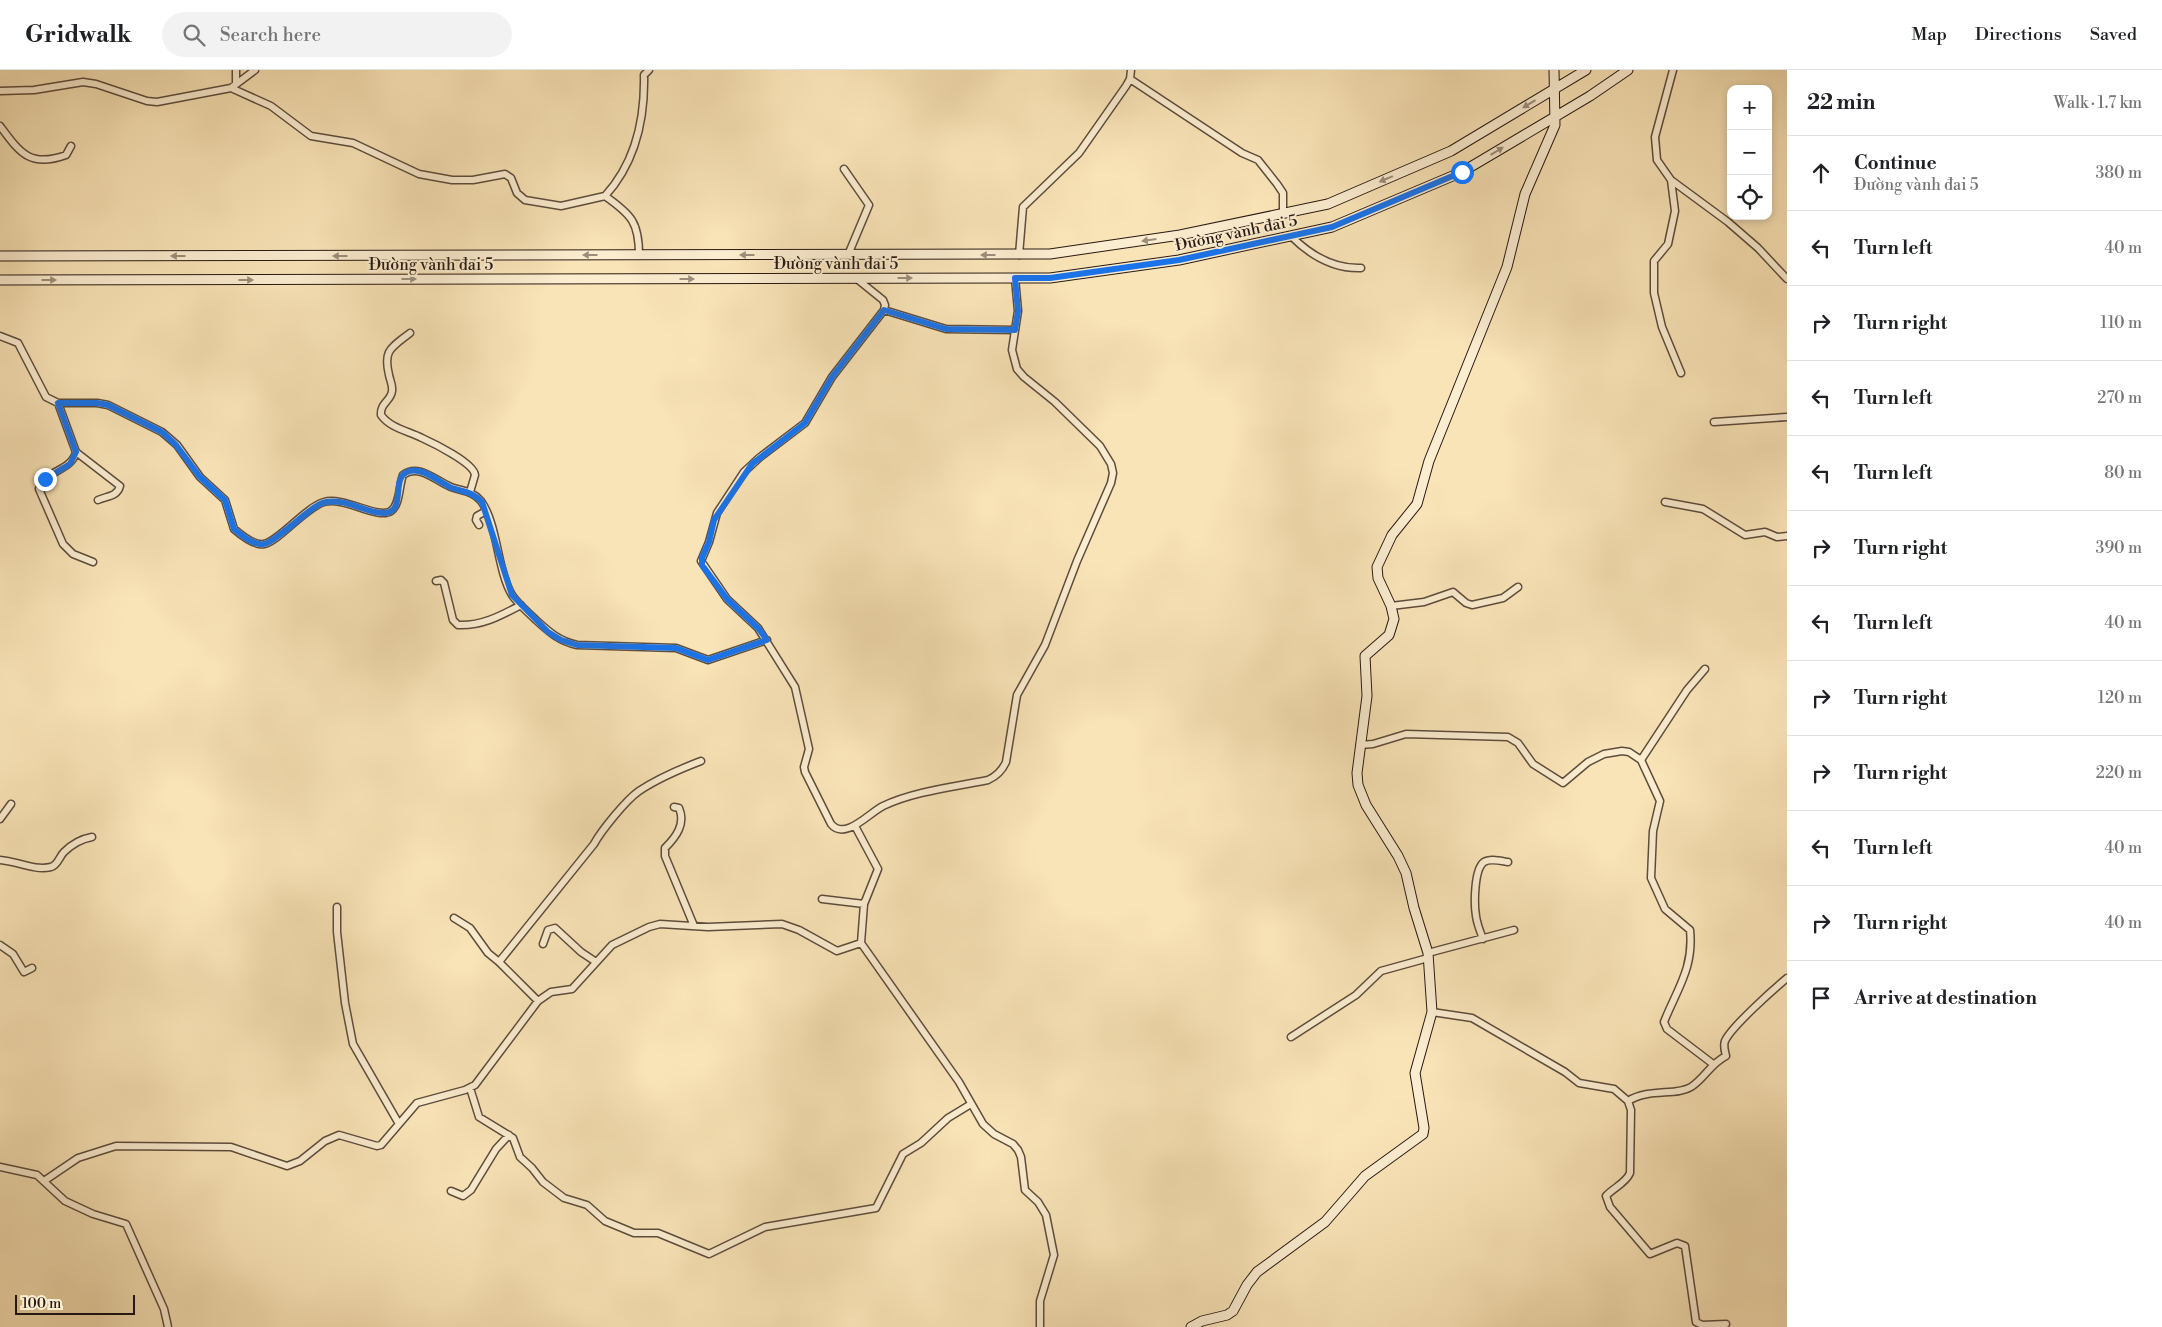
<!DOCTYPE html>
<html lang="en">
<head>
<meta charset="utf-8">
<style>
	body { margin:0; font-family:"Libre Bodoni",serif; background:#f2f2f2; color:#202124 }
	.controls { position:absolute; right:15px; top:15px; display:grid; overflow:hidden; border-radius:10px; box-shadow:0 2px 8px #0003 }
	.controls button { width:45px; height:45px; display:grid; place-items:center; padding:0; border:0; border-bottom:1px solid #e0e0e0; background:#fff; color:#202124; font:25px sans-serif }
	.scale { position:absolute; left:15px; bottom:12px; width:120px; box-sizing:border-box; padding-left:5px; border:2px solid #291913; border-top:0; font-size:14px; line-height:18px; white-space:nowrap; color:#291913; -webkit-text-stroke:4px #fbedd0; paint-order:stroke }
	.stop { position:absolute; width:15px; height:15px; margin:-11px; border:4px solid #1a73e8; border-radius:50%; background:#fff }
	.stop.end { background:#1a73e8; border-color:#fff; box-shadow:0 1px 5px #0008 }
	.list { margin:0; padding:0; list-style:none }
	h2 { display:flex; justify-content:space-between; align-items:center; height:65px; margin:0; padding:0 20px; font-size:21px }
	h2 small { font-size:16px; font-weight:400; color:#757577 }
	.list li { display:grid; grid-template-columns:32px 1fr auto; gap:15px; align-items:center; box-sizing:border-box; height:75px; padding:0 20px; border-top:1px solid #e0e0e0 }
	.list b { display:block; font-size:19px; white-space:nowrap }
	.list p { margin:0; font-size:16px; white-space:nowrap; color:#757577 }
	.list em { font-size:16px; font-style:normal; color:#757577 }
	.icon { flex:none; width:28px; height:28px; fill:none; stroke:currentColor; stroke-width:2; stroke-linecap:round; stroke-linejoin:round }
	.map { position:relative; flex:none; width:1787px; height:1257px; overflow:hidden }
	header { display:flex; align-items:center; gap:30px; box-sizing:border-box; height:70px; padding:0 25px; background:#fff; border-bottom:1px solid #e0e0e0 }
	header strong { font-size:24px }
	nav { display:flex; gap:28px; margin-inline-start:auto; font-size:18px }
	.search { width:350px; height:45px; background:#f2f2f2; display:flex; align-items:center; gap:12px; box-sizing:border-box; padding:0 18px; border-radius:28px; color:#757577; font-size:19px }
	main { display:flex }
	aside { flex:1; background:#fff }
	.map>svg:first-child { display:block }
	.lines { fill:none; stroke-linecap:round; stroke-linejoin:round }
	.street-casing { stroke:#5d4c3c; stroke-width:9 }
	.secondary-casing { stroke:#291913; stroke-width:11 }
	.street { stroke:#fbedd0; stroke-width:6 }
	.secondary { stroke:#fbedd0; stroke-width:9 }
	.oneway { fill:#9c8e7b }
	.route { stroke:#1a73e8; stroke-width:6 }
	.labels { text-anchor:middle; stroke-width:4; stroke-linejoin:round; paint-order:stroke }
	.street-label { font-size:16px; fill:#291913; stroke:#fbedd0 }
</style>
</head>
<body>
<header>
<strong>Gridwalk</strong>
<div class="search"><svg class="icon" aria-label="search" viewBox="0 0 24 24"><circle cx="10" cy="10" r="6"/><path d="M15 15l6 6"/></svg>Search here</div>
<nav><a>Map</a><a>Directions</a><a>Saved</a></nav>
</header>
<main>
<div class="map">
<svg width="1787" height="1257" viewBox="0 0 1787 1257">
	<rect width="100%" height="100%" fill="#f9e4b7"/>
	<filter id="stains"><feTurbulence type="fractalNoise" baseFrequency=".004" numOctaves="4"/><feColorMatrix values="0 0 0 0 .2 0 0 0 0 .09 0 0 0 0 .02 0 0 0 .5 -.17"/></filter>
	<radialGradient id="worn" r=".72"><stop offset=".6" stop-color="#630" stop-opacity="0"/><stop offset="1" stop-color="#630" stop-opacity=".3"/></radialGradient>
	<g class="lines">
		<!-- street casing -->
		<g class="street-casing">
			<path id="street" d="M 1673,0 L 1655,67 L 1657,90 L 1671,110 L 1728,152 L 1758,178 L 1787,209
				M 1130,9 L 1242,83 L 1258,90 L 1277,114 L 1283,123 L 1283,144
				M 236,14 L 236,0
				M 231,18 L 271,36 L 311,66 L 353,73 L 419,104 L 452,110 L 473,110 L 505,104 L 511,108 L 517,123 L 525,130 L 561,136 L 605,126 C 632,145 639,153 639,185
				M 0,21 L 34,20 L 83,12 L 96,14 L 147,31 L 157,32 L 231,18 L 255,0
				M 0,56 C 20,83 30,98 66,85 L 71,76
				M 844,99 L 869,135 L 848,185
				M 1671,110 L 1675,141 L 1668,174 L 1654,191 L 1654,223 L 1662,257 L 1681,303
				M 605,126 C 635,93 645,49 644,5 L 649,0
				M 1291,166 C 1310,185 1334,199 1361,198
				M 1019,185 L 1023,137 L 1079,83 L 1126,16 L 1130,9 L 1131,0
				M 857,209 L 883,230 L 885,235 L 884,240 L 832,307 L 805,353 L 759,388 L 744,402 L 717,443 L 709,472 L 701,491 L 727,529 L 758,558 L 795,617 L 809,679 L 804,697 L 805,702 L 831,754 C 845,771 869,743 883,736 C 915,721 954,717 988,710 C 997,706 1002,701 1006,692 L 1017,625 L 1045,575 L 1077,491 L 1111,413 L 1113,403 L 1111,394 L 1100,376 L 1055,332 L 1024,307 L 1017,299 L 1012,280 L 1018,241 L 1015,208
				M 884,240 L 946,259 L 1015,260
				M 410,263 C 391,278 383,280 389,305 C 390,310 393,316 392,321 C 391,331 380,333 381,345 C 390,358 408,361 422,368 C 433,373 474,393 475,405 L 470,422
				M 0,266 L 18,273 L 46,327 L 58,333 L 97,333 L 108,335 L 162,362 L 177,375 L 200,407 L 225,430 L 234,459 C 241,465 255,476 264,474 C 278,472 306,437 324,432 C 344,426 378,450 391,441 C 400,435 399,415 403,405 C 419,393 436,411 451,417 C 462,421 473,421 481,431 C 498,455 497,500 512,525 C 518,534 528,542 536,550 C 549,562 559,571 577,575 L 676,578 L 708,590 L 767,570
				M 58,333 L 76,382 C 71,402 44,400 39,419 L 63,474 L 73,484 L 93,492
				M 1714,352 L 1787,347
				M 76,382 L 120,416 C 117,427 107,426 98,430
				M 1665,432 L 1703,439 L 1745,465 L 1765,462 L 1777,467 L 1787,466
				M 479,455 L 476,450 L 477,446 L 486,441
				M 436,511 L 441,510 L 444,513 L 453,550 L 458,555 C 482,556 500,546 521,535
				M 1391,536 L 1424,532 L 1453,522 L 1466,533 L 1472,535 L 1503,528 L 1518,517
				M 1360,675 L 1373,674 L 1406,664 L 1508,667 L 1518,673 L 1533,694 L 1563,713 L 1588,692 L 1604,684 L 1622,681 L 1629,682 L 1641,690 L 1660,731 L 1653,761 L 1651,808 L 1665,839 L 1690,860 C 1694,898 1677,919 1664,952 L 1667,959 L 1713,994
				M 1641,690 L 1687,620 L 1705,599
				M 674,737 L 679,738 C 686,754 676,767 665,778 L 665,786 L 694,856
				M 0,749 L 11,734
				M 855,756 L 878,799 L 864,834 L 861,873 L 959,1012 L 983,1054 L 994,1064 L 1013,1074 L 1018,1080 L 1021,1087 L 1025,1120 L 1038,1132 L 1046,1145 L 1054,1185 L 1040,1231 L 1040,1257
				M 0,790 C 17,791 34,801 51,797 C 58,795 59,787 64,782 C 71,775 81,769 92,767
				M 822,829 L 864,834
				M 337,837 L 337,862 L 345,933 L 353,974 L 399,1054
				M 454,848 L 470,858 L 488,883 L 499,892 L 538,931
				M 1483,869 C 1480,861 1477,854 1476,846 C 1474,834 1474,799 1484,792 C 1490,788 1501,791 1508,792
				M 543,874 L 548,860 L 555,858 L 581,882 L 596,892
				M 0,875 L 13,884 L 24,902 L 32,898
				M 1428,883 L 1514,860
				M 499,892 L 594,774 C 601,761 626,730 639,721 C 657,709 680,699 701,691
				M 1432,942 L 1472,948 L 1565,1002 L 1579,1013 L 1614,1019 L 1628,1031 L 1631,1040 L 1630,1103 C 1626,1113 1613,1118 1606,1126 L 1610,1137 L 1650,1184 L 1677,1173 L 1685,1176 L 1696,1252 L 1702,1255 L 1726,1254
				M 1291,967 L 1356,925 L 1381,901 L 1428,888
				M 470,1018 L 479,1047 L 513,1068 L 520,1087 L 532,1098 L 543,1112 L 564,1128 L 587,1135 L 605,1151 L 634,1163 L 658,1163 L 709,1184 L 765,1157 L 876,1138 L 903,1084 L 921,1073 L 948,1048 L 971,1034
				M 1628,1031 C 1649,1018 1676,1026 1691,1017 C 1705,1008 1710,994 1726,986 C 1725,981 1723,976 1725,971 C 1731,957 1774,919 1787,908
				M 0,1097 L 37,1105 L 65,1131 L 93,1144 L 126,1154 L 164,1239 L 168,1257
				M 44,1111 L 78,1088 L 116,1076 L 231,1077 L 287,1096 L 300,1091 L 325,1071 L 339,1065 L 377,1076 L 381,1075 L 417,1033 L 465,1020 L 475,1015 L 538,931 L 551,922 L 572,919 L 612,875 L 649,857 L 660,854 L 708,857 L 782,854 L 799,860 L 837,881 L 861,873
				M 451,1121 L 463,1126 L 471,1120 L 496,1079 L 509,1065"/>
		</g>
		<!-- secondary casing -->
		<g class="secondary-casing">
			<path id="secondary" d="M 0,186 L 1050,184 L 1180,165 L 1328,134 L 1451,81 L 1586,0
				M 0,210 L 1050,208 L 1179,190 L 1332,157 L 1462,102 L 1590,26 L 1628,0
				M 1191,1257 L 1202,1251 L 1227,1245 L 1233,1241 L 1247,1215 L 1257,1202 L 1325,1152 L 1365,1106 L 1423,1064 L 1424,1058 L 1415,1003 L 1432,942 L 1428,883 L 1414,838 L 1406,803 L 1398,786 L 1366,735 L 1358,715 L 1357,703 L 1367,626 L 1365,586 L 1389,565 L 1394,549 L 1391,536 L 1378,508 L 1377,497 L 1392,465 L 1417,434 L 1429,391 L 1507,197 L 1525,124 L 1555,55 L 1554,0"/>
		</g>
		<!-- street -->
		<use href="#street" class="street"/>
		<!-- secondary -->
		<use href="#secondary" class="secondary"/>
	</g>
	<!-- one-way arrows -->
	<defs><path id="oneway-solid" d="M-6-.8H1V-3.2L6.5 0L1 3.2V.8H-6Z" transform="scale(1.25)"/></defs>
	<g class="oneway">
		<use href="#oneway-solid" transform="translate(1529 34) rotate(149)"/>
		<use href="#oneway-solid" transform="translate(1497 81) rotate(-31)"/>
		<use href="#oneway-solid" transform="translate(1386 109) rotate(157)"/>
		<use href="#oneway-solid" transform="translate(1149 170) rotate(172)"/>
		<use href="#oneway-solid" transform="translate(590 185) rotate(180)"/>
		<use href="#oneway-solid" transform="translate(747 185) rotate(180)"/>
		<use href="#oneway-solid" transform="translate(988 185) rotate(180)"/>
		<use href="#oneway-solid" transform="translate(178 186) rotate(180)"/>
		<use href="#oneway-solid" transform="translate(340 186) rotate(180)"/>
		<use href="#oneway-solid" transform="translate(905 208)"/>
		<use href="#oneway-solid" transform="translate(409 209)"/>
		<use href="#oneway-solid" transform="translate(687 209)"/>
		<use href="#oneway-solid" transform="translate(49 210)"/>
		<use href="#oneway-solid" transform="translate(246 210)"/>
	</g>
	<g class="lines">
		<!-- route -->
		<path class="route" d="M 45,409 L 70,394 L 76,382 L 58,333 L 97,333 L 108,335 L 162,362 L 176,375 L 200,407 L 225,430 L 234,459 C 241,465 254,476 264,474 C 271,474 299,449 307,443 C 312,439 319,433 326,432 C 348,428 369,445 386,443 C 406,440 391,409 407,402 C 421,395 440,413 452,418 C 464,422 473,422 482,432 L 512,525 L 548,562 L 561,570 L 577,575 L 676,578 L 708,590 L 767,570 L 758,558 L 727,529 L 702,495 L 702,488 L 709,472 L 714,450 L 752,394 L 805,353 L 832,307 L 884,240 L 946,259 L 1015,260 L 1018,241 L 1015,208 L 1050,208 L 1179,190 L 1332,157 L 1462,102"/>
	</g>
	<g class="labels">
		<!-- street labels -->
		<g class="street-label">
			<text transform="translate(1236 162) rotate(-12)" y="6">Đường vành đai 5</text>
			<text x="836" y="199">Đường vành đai 5</text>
			<text x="431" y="200">Đường vành đai 5</text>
		</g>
	</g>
	<rect width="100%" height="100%" filter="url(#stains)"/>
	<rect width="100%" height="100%" fill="url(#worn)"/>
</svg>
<div class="controls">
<button>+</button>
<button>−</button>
<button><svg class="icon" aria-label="locate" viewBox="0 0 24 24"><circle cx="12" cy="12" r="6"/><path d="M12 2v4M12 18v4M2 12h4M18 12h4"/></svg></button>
</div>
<div class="scale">100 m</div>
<div class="stop" style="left:1462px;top:102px"></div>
<div class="stop end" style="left:45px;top:409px"></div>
</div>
<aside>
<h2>22 min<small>Walk · 1.7 km</small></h2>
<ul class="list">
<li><svg class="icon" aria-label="ahead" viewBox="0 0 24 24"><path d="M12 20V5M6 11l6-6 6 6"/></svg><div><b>Continue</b><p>Đường vành đai 5</p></div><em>380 m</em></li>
<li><svg class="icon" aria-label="left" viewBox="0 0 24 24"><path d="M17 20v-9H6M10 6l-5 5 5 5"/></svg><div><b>Turn left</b></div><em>40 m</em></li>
<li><svg class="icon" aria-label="right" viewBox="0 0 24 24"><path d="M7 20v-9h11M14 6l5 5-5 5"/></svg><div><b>Turn right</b></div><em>110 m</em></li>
<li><svg class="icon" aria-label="left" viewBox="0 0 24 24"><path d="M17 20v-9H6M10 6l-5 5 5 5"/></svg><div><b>Turn left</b></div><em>270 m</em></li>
<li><svg class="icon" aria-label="left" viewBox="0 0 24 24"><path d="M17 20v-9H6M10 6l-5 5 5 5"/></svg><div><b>Turn left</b></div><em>80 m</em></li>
<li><svg class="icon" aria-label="right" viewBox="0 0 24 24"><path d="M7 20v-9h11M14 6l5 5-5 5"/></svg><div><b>Turn right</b></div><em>390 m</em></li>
<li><svg class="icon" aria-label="left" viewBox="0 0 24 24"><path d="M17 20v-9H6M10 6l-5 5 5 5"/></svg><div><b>Turn left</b></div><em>40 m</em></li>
<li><svg class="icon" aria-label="right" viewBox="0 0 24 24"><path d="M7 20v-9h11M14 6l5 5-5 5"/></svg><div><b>Turn right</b></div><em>120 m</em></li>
<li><svg class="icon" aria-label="right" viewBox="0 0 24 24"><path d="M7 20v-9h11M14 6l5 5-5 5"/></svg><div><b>Turn right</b></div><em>220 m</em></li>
<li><svg class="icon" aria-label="left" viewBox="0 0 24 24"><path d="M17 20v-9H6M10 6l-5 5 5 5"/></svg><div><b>Turn left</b></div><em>40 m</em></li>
<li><svg class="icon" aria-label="right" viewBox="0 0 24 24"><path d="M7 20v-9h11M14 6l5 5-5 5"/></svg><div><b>Turn right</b></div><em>40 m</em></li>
<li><svg class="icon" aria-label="arrive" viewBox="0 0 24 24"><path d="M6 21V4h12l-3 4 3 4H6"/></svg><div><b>Arrive at destination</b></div></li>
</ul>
</aside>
</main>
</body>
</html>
